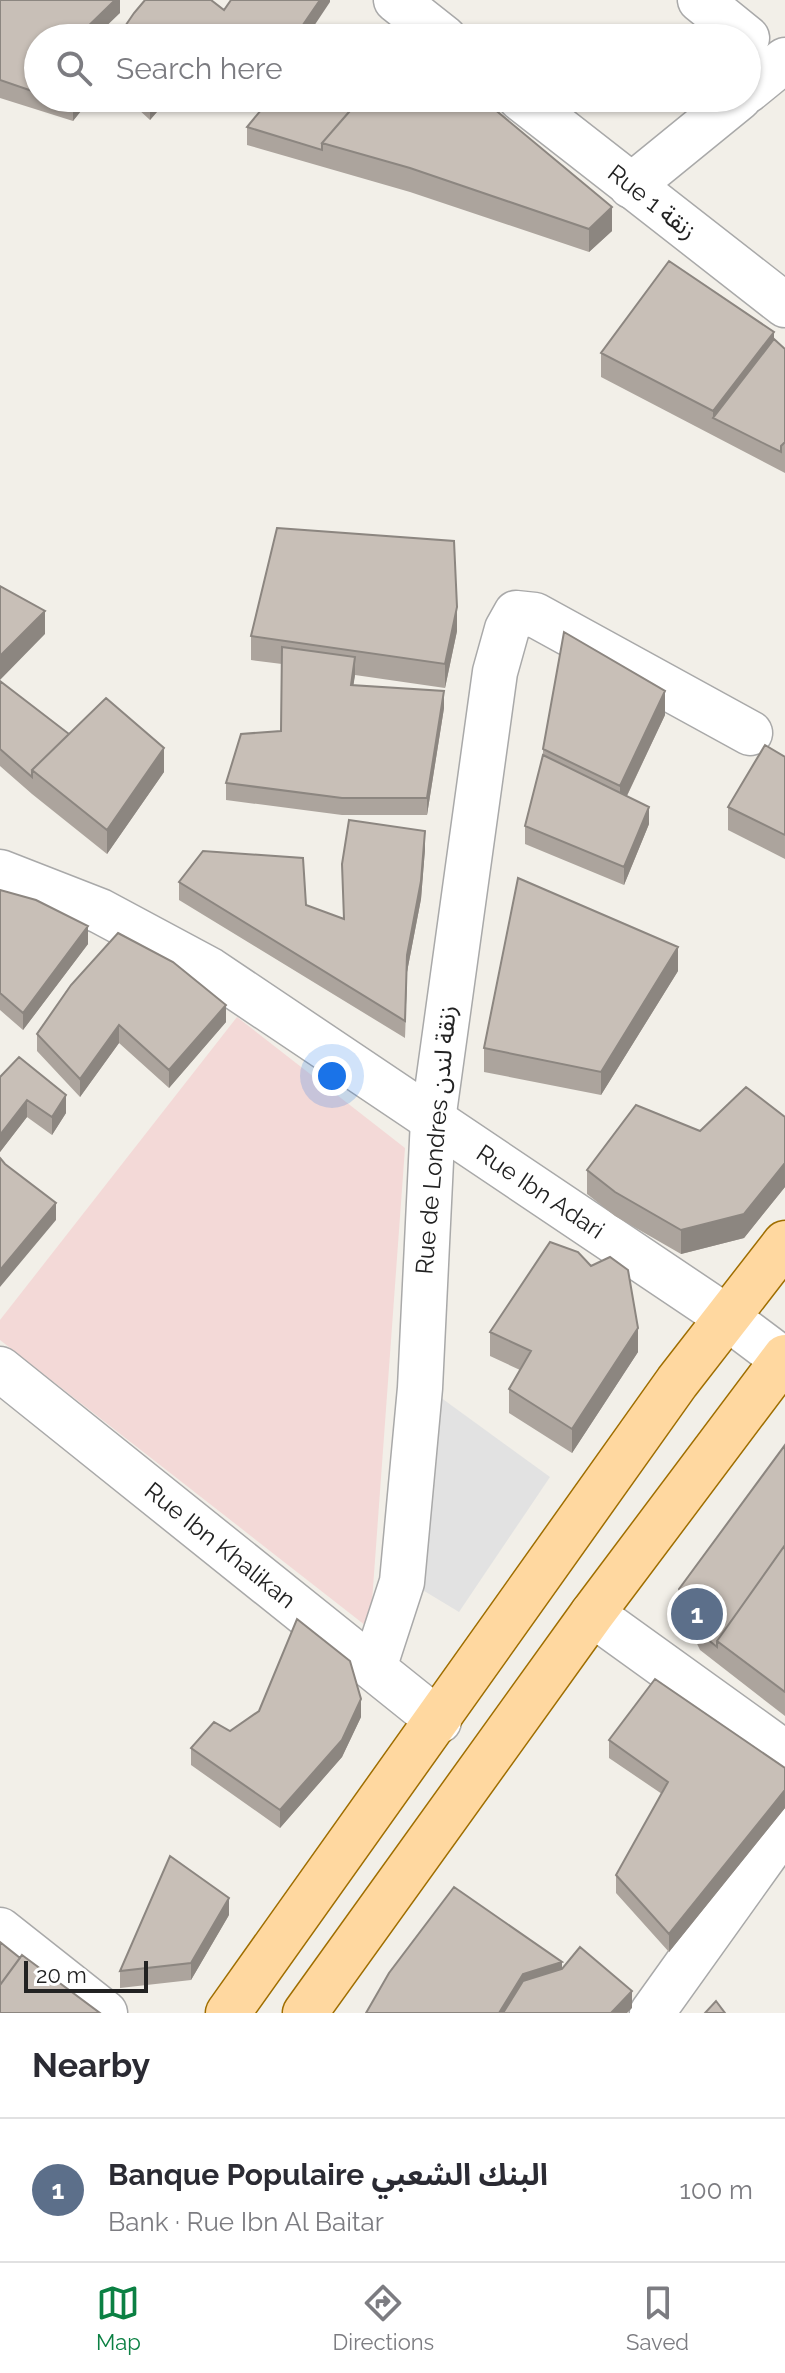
<!DOCTYPE html>
<html lang="en">
<head>
<meta charset="utf-8">
<style>
	body { margin:0; font-family:Raleway,"Noto Sans Arabic",sans-serif; background:#f7f7f7; color:#2b2b33 }
	.scale { position:absolute; left:24px; bottom:20px; width:124px; box-sizing:border-box; padding-left:8px; border:4px solid #222; border-top:0; font-size:22px; line-height:28px; white-space:nowrap; color:#222; -webkit-text-stroke:6px #fff; paint-order:stroke }
	.you { position:absolute; left:332px; top:1076px; width:28px; height:28px; margin:-20px; border:6px solid #fff; border-radius:50%; background:#1a73e8; box-shadow:0 0 0 12px #1a73e833 }
	.badge { display:grid; place-items:center; width:52px; height:52px; border-radius:50%; background:#0b8043; color:#fff; font-size:26px; font-weight:700 }
	.pin { position:absolute; translate:-50% -50%; border:4px solid #fff; box-shadow:0 2px 8px #0006 }
	.list { margin:0; padding:0; list-style:none }
	h2 { display:flex; justify-content:space-between; align-items:center; height:104px; margin:0; padding:0 32px; font-size:34px }
	h2 small { font-size:26px; font-weight:400; color:#7c7c81 }
	.list li { display:grid; grid-template-columns:52px 1fr auto; gap:24px; align-items:center; box-sizing:border-box; height:144px; padding:0 32px; border-top:2px solid #e1e1e2 }
	.list b { display:block; font-size:30px; white-space:nowrap }
	.list p { margin:0; font-size:26px; white-space:nowrap; color:#7c7c81 }
	.list em { font-size:26px; font-style:normal; color:#7c7c81 }
	.icon { flex:none; width:44px; height:44px; fill:none; stroke:currentColor; stroke-width:2; stroke-linecap:round; stroke-linejoin:round }
	.map { position:relative; flex:none; width:785px; height:2013px; overflow:hidden }
	.search { position:absolute; background:#fff; box-shadow:0 2px 6px #0004; left:24px; right:24px; top:24px; height:88px; display:flex; align-items:center; gap:20px; box-sizing:border-box; padding:0 28px; border-radius:44px; color:#7c7c81; font-size:30px }
	.sheet { height:248px; background:#fff }
	nav { display:flex; justify-content:space-around; align-items:center; box-sizing:border-box; height:112px; border-top:2px solid #e1e1e2; background:#fff; font-size:22px; color:#7c7c81 }
	nav a { display:grid; justify-items:center; gap:4px }
	nav .on { color:#0b8043 }
	.map>svg:first-child { display:block }
	.commercial { fill:#f3d9d7 }
	.parking { fill:#e2e2e2 }
	.lines { fill:none; stroke-linecap:round; stroke-linejoin:round }
	.minor-casing { stroke:#a9a9a9; stroke-width:47 }
	.major-casing { stroke:#9f6e00; stroke-width:47 }
	.minor { stroke:#fff; stroke-width:44 }
	.major { stroke:#ffd8a0; stroke-width:44 }
	.wall { fill:#aca49d }
	.shaded-wall { fill:#8c8680 }
	.building { fill:#c8bfb7; stroke:#8c8680; stroke-width:2 }
	.labels { text-anchor:middle; stroke-width:6; stroke-linejoin:round; paint-order:stroke }
	.street-label { font-size:24px; fill:#222; stroke:#fff }
</style>
</head>
<body>
<div class="map">
<svg width="785" height="2013" viewBox="0 0 785 2013">
	<rect width="100%" height="100%" fill="#f2efe8"/>
	<!-- commercial -->
	<path class="commercial" d="M 237,1017 L 405,1148 L 370,1629 L 0,1340 L 0,1320 Z"/>
	<!-- parking -->
	<path class="parking" d="M 429,1389 L 550,1477 L 459,1612 L 411,1583 Z"/>
	<g class="lines">
		<!-- minor casing -->
		<g class="minor-casing">
			<g id="minor">
				<path d="M 396,0 L 444,38"/>
				<path d="M 700,0 L 747,38"/>
				<path d="M 747,91 L 785,60"/>
				<path d="M 520,98 L 785,305"/>
				<path d="M 631,186 L 739,98"/>
				<path id="s1" d="M 0,872 L 100,911 L 210,970 L 725,1316 L 785,1361"/>
				<path id="s2" d="M 0,1369 L 439,1721"/>
				<path d="M 592,1614 L 785,1753"/>
				<path d="M 374,1668 L 402,1582 L 420,1388 L 433,1120 L 495,672 L 507,629 L 516,613 L 535,615 L 750,733"/>
				<path d="M 0,1930 L 105,2013"/>
				<path d="M 652,2013 L 785,1827"/>
			</g>
		</g>
		<!-- major casing -->
		<g class="major-casing">
			<path id="major" d="M 228,2013 L 677,1382 L 785,1243
				M 305,2013 L 592,1614 L 785,1357"/>
		</g>
		<!-- minor -->
		<use href="#minor" class="minor"/>
		<!-- major -->
		<use href="#major" class="major"/>
	</g>
	<!-- wall -->
	<path class="wall" d="M 0,0 L 120,0 L 120,13 L 38,38 L 38,98 L 90,98 L 73,121 L 0,98 Z
		M 126,98 L 169,98 L 150,120 Z
		M 356,104 L 612,231 L 589,252 L 410,192 L 247,145 L 247,127 Z
		M 774,339 L 785,349 L 785,473 L 601,377 L 601,353 Z
		M 457,631 L 445,688 L 355,675 L 353,685 L 444,708 L 427,815 L 342,815 L 226,800 L 226,783 L 281,731 L 282,664 L 251,660 L 251,636 Z
		M 0,681 L 69,734 L 164,772 L 107,854 L 32,794 L 0,766 Z
		M 665,715 L 627,796 L 649,824 L 624,885 L 525,844 L 525,826 L 543,755 L 543,749 Z
		M 785,757 L 785,859 L 728,830 L 728,807 Z
		M 425,849 L 421,899 L 407,972 L 405,1038 L 179,900 L 179,882 L 306,905 L 344,919 L 342,864 Z
		M 0,890 L 88,944 L 23,1030 L 0,1010 Z
		M 678,971 L 601,1095 L 484,1072 L 484,1048 Z
		M 71,985 L 226,1022 L 169,1088 L 119,1043 L 80,1097 L 37,1051 L 37,1034 Z
		M 0,1077 L 66,1113 L 52,1135 L 27,1117 L 0,1152 Z
		M 785,1117 L 785,1187 L 744,1238 L 681,1254 L 615,1216 L 587,1194 L 587,1170 L 700,1131 Z
		M 490,1332 L 638,1352 L 572,1453 L 509,1413 L 509,1389 L 520,1370 L 490,1356 Z
		M 785,1445 L 785,1716 L 700,1650 L 679,1606 L 679,1589 Z
		M 361,1717 L 342,1757 L 280,1828 L 191,1765 L 191,1748 L 230,1731 Z
		M 609,1740 L 785,1768 L 785,1808 L 669,1952 L 616,1893 L 616,1875 L 662,1794 L 609,1758 Z
		M 229,1915 L 191,1980 L 120,1988 L 120,1971 Z"/>
	<!-- shaded-wall -->
	<path class="shaded-wall" d="M 115,0 L 120,0 L 120,13 L 94,38 L 76,38 Z
		M 320,0 L 330,0 L 330,2 L 306,38 L 292,38 Z
		M 77,98 L 90,98 L 90,100 L 73,121 L 73,104 Z
		M 154,98 L 169,98 L 150,120 L 150,102 Z
		M 612,207 L 612,231 L 589,252 L 589,229 Z
		M 774,332 L 774,356 L 713,418 L 713,411 Z
		M 457,607 L 457,631 L 445,688 L 445,664 Z
		M 45,611 L 45,634 L 0,680 L 0,656 Z
		M 355,657 L 355,675 L 351,702 L 351,685 Z
		M 444,691 L 444,708 L 427,815 L 427,798 Z
		M 665,691 L 665,715 L 620,810 L 620,786 Z
		M 164,748 L 164,772 L 107,854 L 107,830 Z
		M 649,807 L 649,824 L 624,885 L 624,867 Z
		M 425,831 L 425,849 L 421,899 L 407,972 L 405,1038 L 407,955 Z
		M 88,926 L 88,944 L 23,1030 L 23,1013 Z
		M 678,947 L 678,971 L 601,1095 L 601,1072 Z
		M 226,1005 L 226,1022 L 169,1088 L 169,1070 Z
		M 119,1025 L 119,1043 L 80,1097 L 80,1079 Z
		M 66,1095 L 66,1113 L 52,1135 L 52,1117 Z
		M 27,1100 L 27,1117 L 0,1152 L 0,1135 Z
		M 785,1163 L 785,1187 L 744,1238 L 681,1254 L 681,1230 Z
		M 56,1203 L 56,1220 L 0,1287 L 0,1270 Z
		M 638,1328 L 638,1352 L 572,1453 L 572,1429 Z
		M 361,1699 L 361,1717 L 342,1757 L 280,1828 L 280,1810 Z
		M 785,1790 L 785,1808 L 669,1952 L 669,1934 Z
		M 229,1898 L 229,1915 L 191,1980 L 191,1963 Z
		M 562,1962 L 562,1986 L 514,2013 L 499,2013 L 523,1974 Z
		M 632,1991 L 632,2008 L 627,2013 L 611,2013 Z"/>
	<!-- building -->
	<path class="building" d="M 0,0 L 115,0 L 76,38 L 38,38 L 38,93 L 0,80 Z
		M 145,0 L 211,0 L 224,10 L 231,0 L 320,0 L 298,32 L 292,38 L 117,38 L 134,13 Z
		M 54,98 L 77,98 L 73,104 Z
		M 271,98 L 349,98 L 356,104 L 322,143 L 322,150 L 247,127 Z
		M 361,98 L 481,98 L 612,207 L 589,229 L 410,168 L 322,143 Z
		M 669,261 L 774,332 L 713,411 L 601,353 Z
		M 774,339 L 785,349 L 785,442 L 781,446 L 781,452 L 713,418 Z
		M 277,528 L 454,541 L 457,607 L 445,664 L 251,636 Z
		M 0,586 L 45,611 L 0,656 Z
		M 564,632 L 665,691 L 620,786 L 543,749 Z
		M 282,647 L 355,657 L 351,685 L 444,691 L 427,798 L 342,798 L 226,783 L 241,734 L 281,731 Z
		M 0,681 L 69,734 L 32,770 L 32,777 L 0,749 Z
		M 106,698 L 164,748 L 107,830 L 32,770 Z
		M 765,745 L 785,757 L 785,835 L 728,807 Z
		M 543,755 L 649,807 L 624,867 L 525,826 Z
		M 349,820 L 425,831 L 421,881 L 407,955 L 405,1021 L 179,882 L 203,851 L 303,858 L 306,905 L 344,919 L 342,864 Z
		M 518,878 L 678,947 L 601,1072 L 484,1048 Z
		M 0,890 L 36,900 L 88,926 L 23,1013 L 0,993 Z
		M 118,933 L 173,962 L 226,1005 L 169,1070 L 119,1025 L 80,1079 L 37,1034 L 71,985 Z
		M 19,1057 L 66,1095 L 52,1117 L 27,1100 L 0,1135 L 0,1077 Z
		M 746,1087 L 785,1117 L 785,1163 L 744,1214 L 681,1230 L 615,1192 L 587,1170 L 636,1105 L 700,1131 Z
		M 0,1158 L 5,1164 L 56,1203 L 0,1270 Z
		M 550,1242 L 578,1252 L 591,1266 L 610,1257 L 628,1270 L 638,1328 L 572,1429 L 509,1389 L 531,1351 L 490,1332 Z
		M 785,1445 L 785,1545 L 717,1641 L 717,1647 L 700,1633 L 679,1589 Z
		M 785,1545 L 785,1692 L 717,1641 Z
		M 297,1619 L 350,1661 L 361,1699 L 342,1740 L 280,1810 L 191,1748 L 214,1722 L 230,1731 L 259,1711 Z
		M 655,1679 L 785,1768 L 785,1790 L 669,1934 L 616,1875 L 668,1782 L 609,1740 Z
		M 170,1856 L 229,1898 L 191,1963 L 120,1971 Z
		M 454,1887 L 562,1962 L 523,1974 L 499,2013 L 366,2013 L 389,1973 Z
		M 0,1942 L 20,1958 L 0,1985 Z
		M 580,1947 L 632,1991 L 611,2013 L 503,2013 L 523,1981 L 562,1969 Z
		M 22,1955 L 100,2013 L 0,2013 L 0,1985 Z
		M 716,2001 L 725,2013 L 705,2013 Z"/>
	<g class="labels">
		<!-- street labels -->
		<g class="street-label">
			<text transform="translate(652 202) rotate(38)" y="8">Rue 1 زنقة</text>
			<text transform="translate(436 1140) rotate(-85)" y="8">Rue de Londres زنقة لندن</text>
			<text dy="8" stroke="none"><textPath href="#s1" startOffset="630">Rue Ibn Adari</textPath></text>
			<text dy="8" stroke="none"><textPath href="#s2" startOffset="282">Rue Ibn Khalikan</textPath></text>
		</g>
	</g>
</svg>
<div class="scale">20 m</div>
<div class="you"></div>
<div class="pin badge" style="left:697px;top:1614px;background:#5c6f8a">1</div>
<div class="search"><svg class="icon" aria-label="search" viewBox="0 0 24 24"><circle cx="10" cy="10" r="6"/><path d="M15 15l6 6"/></svg>Search here</div>
</div>
<section class="sheet">
<h2>Nearby<small></small></h2>
<ul class="list">
<li><span class="badge" style="background:#5c6f8a">1</span><div><b>Banque Populaire البنك الشعبي</b><p>Bank · Rue Ibn Al Baitar</p></div><em>100 m</em></li>
</ul>
</section>
<nav>
<a class="on"><svg class="icon" aria-label="map" viewBox="0 0 24 24"><path d="M3 6l6-2 6 2 6-2v14l-6 2-6-2-6 2zM9 4v14M15 6v14"/></svg>Map</a>
<a><svg class="icon" aria-label="directions" viewBox="0 0 24 24"><path d="M12 3l9 9-9 9-9-9zM9 14v-3h6M13 9l2 2-2 2"/></svg>Directions</a>
<a><svg class="icon" aria-label="saved" viewBox="0 0 24 24"><path d="M7 4h10v16l-5-4-5 4z"/></svg>Saved</a>
</nav>
</body>
</html>
